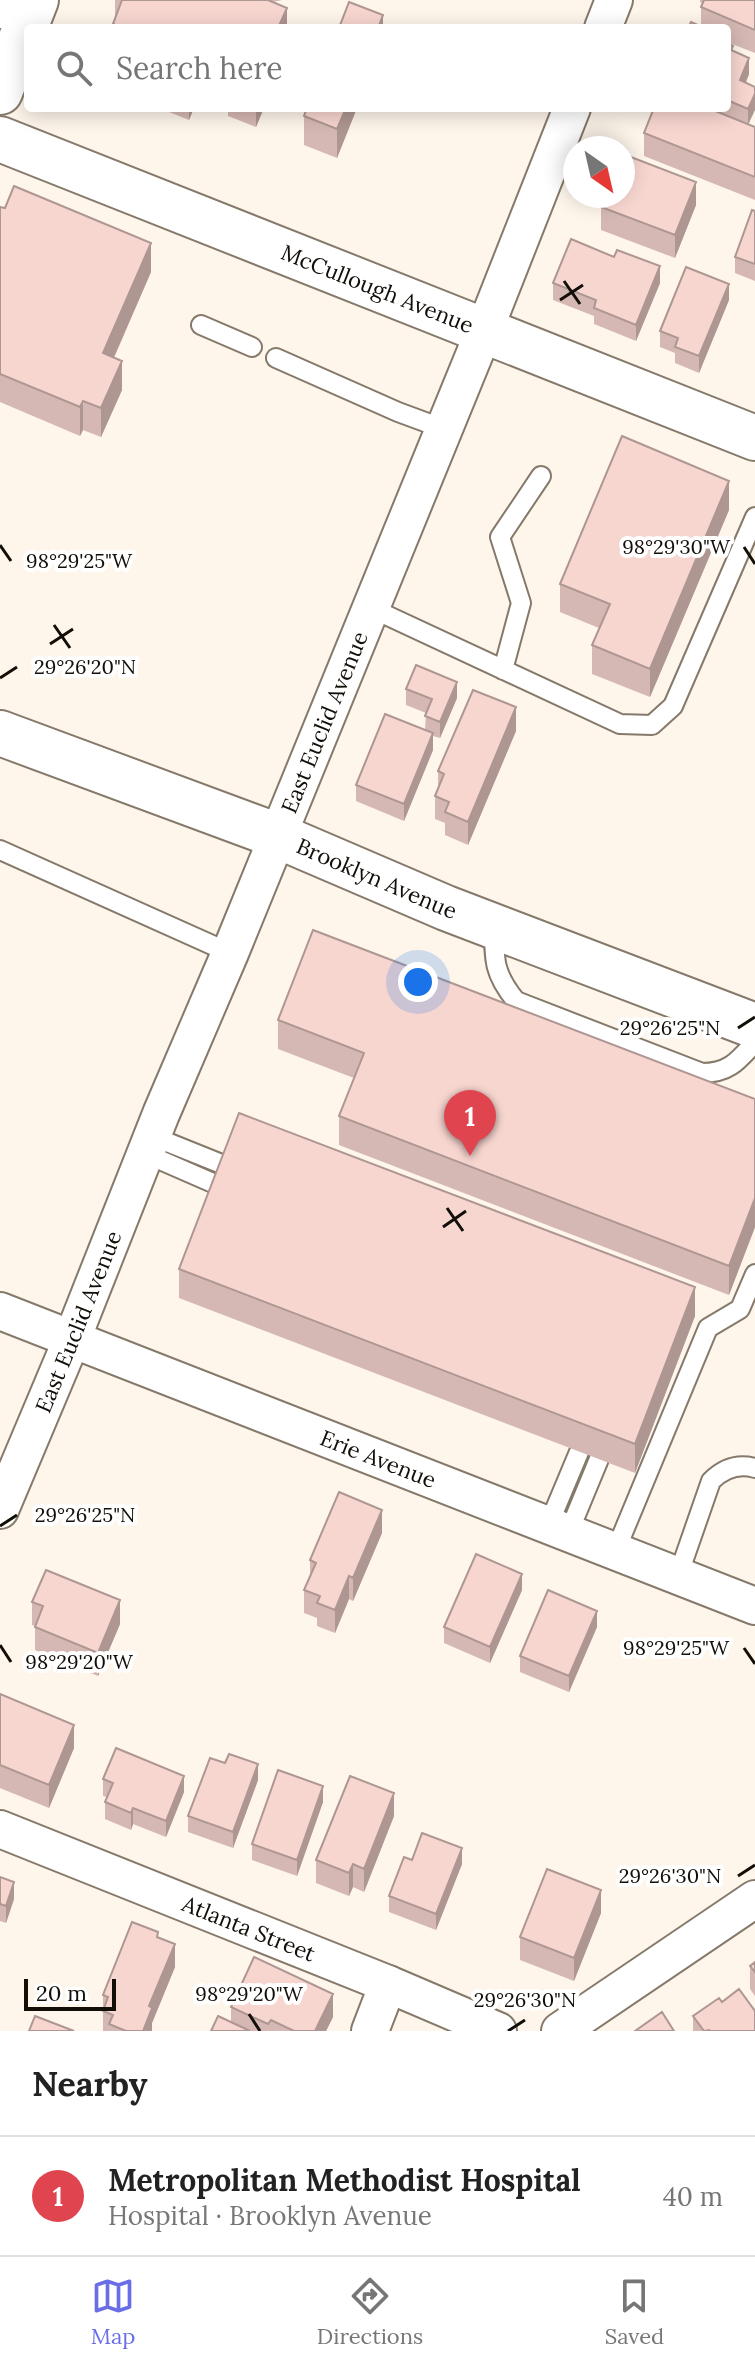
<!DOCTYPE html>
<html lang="en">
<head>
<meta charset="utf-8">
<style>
	body { margin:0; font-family:Lora,serif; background:#f6f6f6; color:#222 }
	.compass { position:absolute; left:563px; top:136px; width:72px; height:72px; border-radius:50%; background:#fff; box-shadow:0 4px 20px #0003; rotate:146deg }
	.scale { position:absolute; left:24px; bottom:20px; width:92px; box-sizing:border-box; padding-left:8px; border:4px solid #120e08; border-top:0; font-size:22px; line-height:28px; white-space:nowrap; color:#120e08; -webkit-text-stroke:6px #fff; paint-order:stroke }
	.you { position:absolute; left:418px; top:982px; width:28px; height:28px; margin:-20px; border:6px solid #fff; border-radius:50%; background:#1a73e8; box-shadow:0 0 0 12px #1a73e833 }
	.badge { display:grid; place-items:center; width:52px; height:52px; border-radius:50%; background:#696ee7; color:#fff; font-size:26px; font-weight:700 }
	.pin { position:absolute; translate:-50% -66px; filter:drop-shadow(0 2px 4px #0008) }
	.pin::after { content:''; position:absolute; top:42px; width:28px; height:24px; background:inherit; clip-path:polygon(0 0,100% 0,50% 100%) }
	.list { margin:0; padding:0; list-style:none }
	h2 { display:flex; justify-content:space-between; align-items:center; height:104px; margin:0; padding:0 32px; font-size:34px }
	h2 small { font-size:26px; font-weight:400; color:#767676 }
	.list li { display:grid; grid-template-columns:52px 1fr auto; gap:24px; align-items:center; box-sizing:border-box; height:120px; padding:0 32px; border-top:2px solid #e0e0e0 }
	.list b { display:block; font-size:30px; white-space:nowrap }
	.list p { margin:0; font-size:26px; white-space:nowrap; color:#767676 }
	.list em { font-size:26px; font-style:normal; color:#767676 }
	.icon { flex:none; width:44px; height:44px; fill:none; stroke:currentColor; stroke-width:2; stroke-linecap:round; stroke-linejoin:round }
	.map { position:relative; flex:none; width:755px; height:2031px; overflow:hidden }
	.search { position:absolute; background:#fff; box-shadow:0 4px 20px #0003; left:24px; right:24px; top:24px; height:88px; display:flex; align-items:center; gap:20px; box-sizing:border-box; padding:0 28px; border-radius:8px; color:#767676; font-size:30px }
	.sheet { height:224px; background:#fff }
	nav { display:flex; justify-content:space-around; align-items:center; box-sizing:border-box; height:112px; border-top:2px solid #e0e0e0; background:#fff; font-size:22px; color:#767676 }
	nav a { display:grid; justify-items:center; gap:4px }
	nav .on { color:#696ee7 }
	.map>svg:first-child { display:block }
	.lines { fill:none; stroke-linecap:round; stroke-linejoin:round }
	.lane-casing { stroke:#85796a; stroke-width:22 }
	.street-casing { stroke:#85796a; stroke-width:40 }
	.secondary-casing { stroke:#85796a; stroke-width:48 }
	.highway-casing { stroke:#85796a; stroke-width:48 }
	.lane { stroke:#fff; stroke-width:18 }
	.street { stroke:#fff; stroke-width:36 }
	.secondary { stroke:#fff; stroke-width:44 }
	.highway { stroke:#fff; stroke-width:44 }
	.wall { fill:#d5b8b3 }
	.shaded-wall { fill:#ae9692 }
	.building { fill:#f8d6d0; stroke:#ae9692; stroke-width:2 }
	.ticks { fill:none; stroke:#120e08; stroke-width:3 }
	.labels { text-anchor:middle; stroke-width:8; stroke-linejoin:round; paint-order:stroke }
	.street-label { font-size:22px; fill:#120e08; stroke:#fff }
	.ticks-label { font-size:20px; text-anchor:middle; fill:#120e08; stroke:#fff; stroke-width:8; stroke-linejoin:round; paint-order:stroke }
</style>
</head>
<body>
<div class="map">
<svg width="755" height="2031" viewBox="0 0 755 2031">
	<rect width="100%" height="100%" fill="#fef5eb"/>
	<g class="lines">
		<!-- lane casing -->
		<g class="lane-casing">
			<path id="lane" d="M 201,325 L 252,347
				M 276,358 L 398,412 L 444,429
				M 371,608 L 620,724 L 652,725 L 673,706 L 755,517
				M 503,670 L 521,603 L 500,537 L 541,476
				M 0,850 L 230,953
				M 494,926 C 494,961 494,974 516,1001 L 702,1073 C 729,1073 738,1061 755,1042
				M 152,1136 L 229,1167
				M 144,1153 L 222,1187
				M 548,1526 L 579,1452
				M 568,1534 L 599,1459
				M 615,1552 L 708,1328 L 740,1309 L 755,1274
				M 678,1576 L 711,1481 C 723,1469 737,1463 755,1468"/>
		</g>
		<!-- street casing -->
		<g class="street-casing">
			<g id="street">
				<path d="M 603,28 L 614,0"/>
				<path id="s1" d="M 0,1311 L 755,1606"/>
				<path id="s2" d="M 0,1510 L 72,1339 L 161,1114 L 230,953 L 484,331 L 572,108"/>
				<path id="s3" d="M 0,1829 L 388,1984 L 498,2031"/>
				<path d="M 370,2031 L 388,1984"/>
				<path d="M 560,2031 L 755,1899"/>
			</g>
		</g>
		<!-- secondary casing -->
		<g class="secondary-casing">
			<g id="secondary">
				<path d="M 0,92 L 36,0"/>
				<path id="s4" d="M 0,139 L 755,438"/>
				<path id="s5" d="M 0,733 L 278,836 L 446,908 L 755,1026"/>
			</g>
		</g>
		<!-- highway casing -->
		<g class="highway-casing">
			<path id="highway" d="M 0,6 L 2,0"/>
		</g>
		<!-- lane -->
		<use href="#lane" class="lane"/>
		<!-- street -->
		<use href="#street" class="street"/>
		<!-- secondary -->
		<use href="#secondary" class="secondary"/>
		<!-- highway -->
		<use href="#highway" class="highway"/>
	</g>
	<!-- wall -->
	<path class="wall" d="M 115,0 L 282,0 L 273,2 L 287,28 L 113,28 L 115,19 Z
		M 700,0 L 755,0 L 755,53 L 727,42 L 727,28 L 688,28 L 701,26 L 701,7 L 702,3 L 700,2 Z
		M 727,43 L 749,74 L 746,83 L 755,87 L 749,124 L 755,127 L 755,200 L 644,156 L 644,133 L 709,108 L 727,108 Z
		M 159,108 L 194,108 L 189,120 Z
		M 228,108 L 264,108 L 256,127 L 228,116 Z
		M 307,108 L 357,108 L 337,158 L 304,145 L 304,116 Z
		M 696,205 L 675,258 L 601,230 L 601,207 Z
		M 0,207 L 151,272 L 114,358 L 122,390 L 101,437 L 83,430 L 80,436 L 0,402 Z
		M 755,211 L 755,281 L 735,273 L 735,257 Z
		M 553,283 L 660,283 L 636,341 L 594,324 L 594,316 L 553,300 Z
		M 729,300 L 699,373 L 675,363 L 675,353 L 660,347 L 660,331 Z
		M 729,510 L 650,697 L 592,674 L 592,645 L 599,628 L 560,612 L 560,584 Z
		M 406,689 L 457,698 L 440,738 L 433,736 L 433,750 L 404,821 L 356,801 L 356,785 L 425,730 L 426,713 L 406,705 Z
		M 516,731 L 468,845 L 445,835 L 445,823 L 435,819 L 435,796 L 438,787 L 438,771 Z
		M 278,1020 L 755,1099 L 755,1227 L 729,1295 L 339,1145 L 339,1116 L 354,1078 L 278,1049 Z
		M 179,1269 L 695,1316 L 635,1473 L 179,1298 Z
		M 382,1533 L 353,1601 L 349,1599 L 335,1633 L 317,1626 L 317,1618 L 304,1613 L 304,1590 L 310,1577 L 310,1560 Z
		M 522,1590 L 490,1663 L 444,1643 L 444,1627 Z
		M 32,1602 L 120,1624 L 98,1676 L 35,1650 L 35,1626 L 32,1625 Z
		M 597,1627 L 569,1692 L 520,1672 L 520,1656 Z
		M 0,1694 L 74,1748 L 49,1808 L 0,1788 Z
		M 103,1779 L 184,1792 L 166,1837 L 133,1824 L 131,1830 L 105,1819 L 105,1802 L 107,1797 L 103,1796 Z
		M 258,1780 L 233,1848 L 188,1832 L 188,1816 Z
		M 323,1802 L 297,1876 L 252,1860 L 252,1844 Z
		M 394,1816 L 364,1892 L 353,1887 L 349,1896 L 316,1883 L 316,1860 Z
		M 412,1860 L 462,1864 L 436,1930 L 389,1912 L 389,1896 Z
		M 0,1877 L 14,1899 L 6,1923 L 0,1921 Z
		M 601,1913 L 574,1981 L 520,1960 L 520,1937 Z
		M 158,1938 L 175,1967 L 152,2023 L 152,2031 L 103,2031 L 103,1995 Z
		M 755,1962 L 755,1996 L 750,1989 L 750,1966 Z
		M 722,2002 L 755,2031 L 693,2031 L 693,2016 Z
		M 231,2007 L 333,2017 L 326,2031 L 211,2031 L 231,2022 Z"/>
	<!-- shaded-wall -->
	<path class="shaded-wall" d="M 287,8 L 287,28 L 278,28 Z
		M 383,15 L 383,28 L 378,28 Z
		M 749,58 L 749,74 L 740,96 L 740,80 Z
		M 755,94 L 755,110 L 748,125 L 748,109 Z
		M 189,108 L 194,108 L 189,120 Z
		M 256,108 L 264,108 L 256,127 Z
		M 346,108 L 357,108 L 337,158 L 337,129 Z
		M 696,182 L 696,205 L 675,258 L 675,235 Z
		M 151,243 L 151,272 L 103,382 L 103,353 Z
		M 660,266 L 660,283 L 636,341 L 636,325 Z
		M 729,284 L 729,300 L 699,373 L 699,356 Z
		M 122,361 L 122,390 L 101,437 L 101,408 Z
		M 83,401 L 83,430 L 80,436 L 80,407 Z
		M 729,481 L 729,510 L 650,697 L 650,669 Z
		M 457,682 L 457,698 L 440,738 L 440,722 Z
		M 516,707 L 516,731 L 468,845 L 468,822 Z
		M 433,733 L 433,750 L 404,821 L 404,804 Z
		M 755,1198 L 755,1227 L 729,1295 L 729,1266 Z
		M 695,1287 L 695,1316 L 635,1473 L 635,1444 Z
		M 382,1510 L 382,1533 L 353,1601 L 353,1578 Z
		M 522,1574 L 522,1590 L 490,1663 L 490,1647 Z
		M 349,1576 L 349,1599 L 335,1633 L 335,1610 Z
		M 120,1600 L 120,1624 L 98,1676 L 98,1653 Z
		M 597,1611 L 597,1627 L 569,1692 L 569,1676 Z
		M 74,1725 L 74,1748 L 49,1808 L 49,1785 Z
		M 258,1764 L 258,1780 L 233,1848 L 233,1832 Z
		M 184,1776 L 184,1792 L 166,1837 L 166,1821 Z
		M 323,1786 L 323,1802 L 297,1876 L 297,1860 Z
		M 394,1793 L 394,1816 L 364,1892 L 364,1869 Z
		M 133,1808 L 133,1824 L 131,1830 L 131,1813 Z
		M 462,1848 L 462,1864 L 436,1930 L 436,1914 Z
		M 353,1864 L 353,1887 L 349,1896 L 349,1873 Z
		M 14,1882 L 14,1899 L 6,1923 L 6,1906 Z
		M 601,1890 L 601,1913 L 574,1981 L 574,1958 Z
		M 175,1944 L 175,1967 L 152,2023 L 152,2031 L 143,2031 L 149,2006 Z
		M 333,1994 L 333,2017 L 326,2031 L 315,2031 Z"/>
	<!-- building -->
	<path class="building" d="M 122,0 L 268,0 L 287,8 L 278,28 L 117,28 L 118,26 L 113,24 Z
		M 704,0 L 755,0 L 755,30 L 701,7 Z
		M 349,2 L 383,15 L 378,28 L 339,28 Z
		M 691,22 L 704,28 L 688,28 Z
		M 727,43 L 733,46 L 731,50 L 749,58 L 740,80 L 755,87 L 755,94 L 748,109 L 727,100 Z
		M 307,108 L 346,108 L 337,129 L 304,116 Z
		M 654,108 L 708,108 L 755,127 L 755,177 L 644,133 Z
		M 623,154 L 696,182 L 675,235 L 601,207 L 606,196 L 623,196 Z
		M 14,186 L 151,243 L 103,353 L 122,361 L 101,408 L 83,401 L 80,407 L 0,374 L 0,207 L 5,208 Z
		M 752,210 L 755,211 L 755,264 L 735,257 Z
		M 571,239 L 614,257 L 617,250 L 660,266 L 636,325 L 594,308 L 596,300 L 553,283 Z
		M 686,267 L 729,284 L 699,356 L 675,347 L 678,338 L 660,331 Z
		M 622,436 L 729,481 L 650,669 L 592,645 L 610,604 L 560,584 Z
		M 416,665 L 457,682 L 440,722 L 425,716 L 432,699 L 406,689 Z
		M 473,690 L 516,707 L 468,822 L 445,812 L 449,802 L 435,796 L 444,774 L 438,771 Z
		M 385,714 L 433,733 L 404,804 L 356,785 Z
		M 313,930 L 755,1099 L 755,1198 L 729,1266 L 339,1116 L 364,1053 L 278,1020 Z
		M 239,1113 L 695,1287 L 635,1444 L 179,1269 Z
		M 339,1492 L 382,1510 L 353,1578 L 349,1576 L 335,1610 L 317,1603 L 320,1596 L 304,1590 L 316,1563 L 310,1560 Z
		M 476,1554 L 522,1574 L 490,1647 L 444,1627 Z
		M 46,1570 L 120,1600 L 98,1653 L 35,1627 L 43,1606 L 32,1602 Z
		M 548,1590 L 597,1611 L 569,1676 L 520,1656 Z
		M 0,1694 L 74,1725 L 49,1785 L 0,1765 Z
		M 116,1748 L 184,1776 L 166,1821 L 133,1808 L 131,1813 L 105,1802 L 113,1783 L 103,1779 Z
		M 229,1754 L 258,1764 L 233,1832 L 188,1816 L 210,1758 L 225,1763 Z
		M 278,1770 L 323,1786 L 297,1860 L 252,1844 Z
		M 350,1776 L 394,1793 L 364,1869 L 353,1864 L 349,1873 L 316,1860 Z
		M 422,1833 L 462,1848 L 436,1914 L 389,1896 L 404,1857 L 412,1860 Z
		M 547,1869 L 601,1890 L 574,1958 L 520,1937 Z
		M 0,1877 L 14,1882 L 6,1906 L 0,1904 Z
		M 132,1922 L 158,1932 L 157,1937 L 175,1944 L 149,2006 L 152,2008 L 143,2031 L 126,2031 L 109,2024 L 113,2015 L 103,2011 L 108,1997 L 103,1995 Z
		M 254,1957 L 333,1994 L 315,2031 L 294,2031 L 271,2020 L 268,2024 L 231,2007 Z
		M 755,1962 L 755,1972 L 750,1966 Z
		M 739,1989 L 755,2011 L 755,2031 L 710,2031 L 709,2030 L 704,2031 L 693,2016 L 719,1998 L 722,2002 Z
		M 662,2012 L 674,2031 L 635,2031 Z
		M 35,2016 L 74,2031 L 29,2031 Z
		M 218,2016 L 250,2031 L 211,2031 Z"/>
	<!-- ticks -->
	<path class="ticks" d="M 564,281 L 580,304M 560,300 L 583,285M 0,545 L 11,561M 744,547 L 755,564M 54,625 L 70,648M 50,644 L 73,629M 0,678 L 17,667M 738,1028 L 755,1017M 447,1208 L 463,1231M 443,1227 L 466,1211M 0,1526 L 17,1515M 0,1645 L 11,1662M 744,1648 L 755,1664M 738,1876 L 755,1865M 249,2014 L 260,2031M 508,2031 L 525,2020"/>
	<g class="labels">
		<!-- street labels -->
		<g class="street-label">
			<text dy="8" stroke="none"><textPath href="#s4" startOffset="406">McCullough Avenue</textPath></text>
			<text dy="8" stroke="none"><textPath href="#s2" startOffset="852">East Euclid Avenue</textPath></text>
			<text dy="8" stroke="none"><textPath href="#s5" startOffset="404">Brooklyn Avenue</textPath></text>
			<text dy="8" stroke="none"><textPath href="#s2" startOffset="204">East Euclid Avenue</textPath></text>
			<text dy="8" stroke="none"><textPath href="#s1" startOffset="406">Erie Avenue</textPath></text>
			<text dy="8" stroke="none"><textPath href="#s3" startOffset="268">Atlanta Street</textPath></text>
		</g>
	</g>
	<g class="ticks-label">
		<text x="676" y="554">98°29'30"W</text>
		<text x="79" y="568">98°29'25"W</text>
		<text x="85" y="674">29°26'20"N</text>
		<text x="670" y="1035">29°26'25"N</text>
		<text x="85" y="1522">29°26'25"N</text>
		<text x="676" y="1655">98°29'25"W</text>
		<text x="79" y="1669">98°29'20"W</text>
		<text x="670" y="1883">29°26'30"N</text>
		<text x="249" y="2001">98°29'20"W</text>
		<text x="525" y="2007">29°26'30"N</text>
	</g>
</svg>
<svg class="compass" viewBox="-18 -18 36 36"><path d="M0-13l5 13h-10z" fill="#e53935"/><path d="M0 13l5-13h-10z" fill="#767676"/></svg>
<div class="scale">20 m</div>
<div class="you"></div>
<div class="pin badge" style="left:470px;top:1156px;background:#e0444e">1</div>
<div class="search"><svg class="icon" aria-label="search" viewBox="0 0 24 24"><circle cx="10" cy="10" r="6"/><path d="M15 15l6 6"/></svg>Search here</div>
</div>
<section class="sheet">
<h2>Nearby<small></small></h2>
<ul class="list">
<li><span class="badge" style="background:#e0444e">1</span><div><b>Metropolitan Methodist Hospital</b><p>Hospital · Brooklyn Avenue</p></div><em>40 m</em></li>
</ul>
</section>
<nav>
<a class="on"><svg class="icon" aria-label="map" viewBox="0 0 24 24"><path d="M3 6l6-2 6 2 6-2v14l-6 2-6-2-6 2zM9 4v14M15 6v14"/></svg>Map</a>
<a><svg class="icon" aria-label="directions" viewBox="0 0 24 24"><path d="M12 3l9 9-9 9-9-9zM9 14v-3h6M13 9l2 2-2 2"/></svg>Directions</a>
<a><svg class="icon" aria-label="saved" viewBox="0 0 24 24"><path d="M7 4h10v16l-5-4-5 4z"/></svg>Saved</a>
</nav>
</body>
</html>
